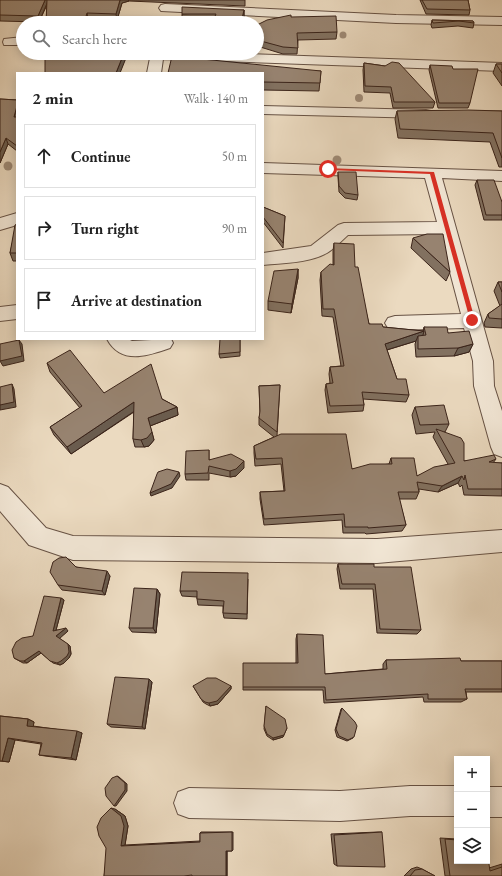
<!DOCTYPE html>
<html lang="en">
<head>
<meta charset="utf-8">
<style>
	body { margin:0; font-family:"EB Garamond",serif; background:#f6f6f6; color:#222 }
	.controls { position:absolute; right:12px; bottom:12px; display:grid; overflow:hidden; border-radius:0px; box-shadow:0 2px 10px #0003 }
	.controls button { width:36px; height:36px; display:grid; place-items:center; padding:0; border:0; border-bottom:1px solid #e0e0e0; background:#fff; color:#222; font:20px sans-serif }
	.stop { position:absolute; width:12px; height:12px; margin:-9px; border:3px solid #d93025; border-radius:50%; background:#fff }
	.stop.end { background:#d93025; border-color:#fff; box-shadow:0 1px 4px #0008 }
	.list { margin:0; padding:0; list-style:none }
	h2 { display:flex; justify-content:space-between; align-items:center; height:52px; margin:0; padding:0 16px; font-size:17px }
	h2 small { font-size:13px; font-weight:400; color:#767676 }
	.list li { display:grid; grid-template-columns:26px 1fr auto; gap:12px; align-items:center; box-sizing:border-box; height:64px; margin:0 8px 8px; padding:0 8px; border:1px solid #e0e0e0; border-radius:0px }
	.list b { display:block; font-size:15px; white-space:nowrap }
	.list em { font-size:13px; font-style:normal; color:#767676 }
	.icon { flex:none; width:22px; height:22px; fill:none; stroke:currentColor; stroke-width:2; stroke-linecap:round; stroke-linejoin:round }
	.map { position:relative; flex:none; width:502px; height:876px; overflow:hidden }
	.search { position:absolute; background:#fff; box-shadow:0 2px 10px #0003; left:16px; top:16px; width:248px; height:44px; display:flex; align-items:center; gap:10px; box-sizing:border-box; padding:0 14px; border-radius:22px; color:#767676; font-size:15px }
	.panel { position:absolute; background:#fff; box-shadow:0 2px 10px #0003; left:16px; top:72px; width:248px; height:268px; border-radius:0px }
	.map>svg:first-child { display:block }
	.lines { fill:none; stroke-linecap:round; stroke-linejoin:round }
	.minor-casing { stroke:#675244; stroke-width:2 }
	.minor { fill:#f2e7d6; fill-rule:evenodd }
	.tree { fill:#9f8b77 }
	.wall { fill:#827160; stroke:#3b241a }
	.shaded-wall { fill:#6a5c4e; stroke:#3b241a }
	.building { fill:#978370; stroke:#3b241a }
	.route { fill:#d93025 }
</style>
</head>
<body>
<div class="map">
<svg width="502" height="876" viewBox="0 0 502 876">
	<rect width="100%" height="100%" fill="#ebdac0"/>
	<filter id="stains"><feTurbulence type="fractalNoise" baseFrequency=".005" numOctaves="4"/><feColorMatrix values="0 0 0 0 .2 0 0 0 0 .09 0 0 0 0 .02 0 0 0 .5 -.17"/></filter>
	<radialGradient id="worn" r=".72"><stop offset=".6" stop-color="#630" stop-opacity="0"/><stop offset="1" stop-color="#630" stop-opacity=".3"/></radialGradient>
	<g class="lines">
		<!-- minor casing -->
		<g class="minor-casing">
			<path id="minor" d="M 165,4 L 396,15 L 502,17 L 502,25 L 396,23 L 161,11 L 159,8 L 161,5 Z
				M 23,37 L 23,45 L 4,45 L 3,42 L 4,39 Z
				M 151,53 L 215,53 L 502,63 L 502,71 L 163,59 L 161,73 L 147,73 Z
				M 263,106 L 426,110 L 431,111 L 433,114 L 431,117 L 426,118 L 263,114 Z
				M 263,163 L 502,171 L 502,181 L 442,178 L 493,361 L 494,386 L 502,411 L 502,457 L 494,454 L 491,447 L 474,386 L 473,361 L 464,328 L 395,330 L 388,328 L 385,323 L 388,318 L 395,316 L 461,314 L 440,234 L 348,235 C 341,241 335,248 327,253 C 309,263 283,263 263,265 L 263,253 L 311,246 L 338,225 L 344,223 L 437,222 L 425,178 L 263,173 Z
				M 17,213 L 17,225 L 0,230 L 0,218 Z
				M 17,305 L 17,319 L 0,321 L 0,307 Z
				M 107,339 L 128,339 L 132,341 L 171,339 L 173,343 L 170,348 C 147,356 121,365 107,339 Z
				M 0,484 L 8,487 L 46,528 L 73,536 L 377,539 L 502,530 L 502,552 L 377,563 L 73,560 L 29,545 L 0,511 Z
				M 410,786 L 457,786 L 457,816 L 410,816 L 340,821 L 189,818 L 178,814 L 174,803 L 178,792 L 189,788 L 340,791 Z
				M 487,787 L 502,787 L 502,817 L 487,817 Z"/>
		</g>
		<!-- minor -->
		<use href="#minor" class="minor"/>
	</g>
	<!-- trees -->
	<g class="tree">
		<circle cx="343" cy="35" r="3.5"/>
		<circle cx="359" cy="98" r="4"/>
		<circle cx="337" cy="160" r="4.5"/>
		<circle cx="8" cy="166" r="4.5"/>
	</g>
	<!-- wall -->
	<path class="wall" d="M 0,0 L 245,0 L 245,6 L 129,1 L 122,3 L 117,20 L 88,19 L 87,23 L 46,23 L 47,5 L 39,22 L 0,21 Z
		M 420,0 L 468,0 L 470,10 L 469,15 L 426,14 Z
		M 244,10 L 244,17 L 213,21 L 182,20 L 182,14 Z
		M 291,17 L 337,32 L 336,39 L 298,40 L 297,54 L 283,54 L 257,46 L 257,25 Z
		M 432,20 L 473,21 L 474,23 L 473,28 L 458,26 L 432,28 L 431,25 Z
		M 364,63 L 385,66 L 435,102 L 433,108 L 393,108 L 390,93 L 364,92 L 363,70 Z
		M 496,64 L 502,64 L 502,86 L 493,73 Z
		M 430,65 L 470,103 L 468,108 L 438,108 L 429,70 Z
		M 321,71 L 319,91 L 263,90 L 263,73 Z
		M 0,99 L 17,100 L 17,151 L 8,144 L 0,163 Z
		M 397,111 L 502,111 L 502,167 L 499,167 L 490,142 L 398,138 L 395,119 Z
		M 338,172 L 358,195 L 357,200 L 345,198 L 339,192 L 338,177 Z
		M 477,180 L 502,202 L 502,220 L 484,220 L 475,185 Z
		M 263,207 L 285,216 L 283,248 L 263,222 Z
		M 17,224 L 17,261 L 13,261 L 10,253 Z
		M 413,238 L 450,272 L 446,281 L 411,248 Z
		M 334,243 L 355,267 L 369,324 L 383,327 L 423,331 L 424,327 L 448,333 L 473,344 L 469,352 L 454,356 L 416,357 L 415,344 L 416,341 L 387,350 L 397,379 L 409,395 L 406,402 L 363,399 L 364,405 L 363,411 L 328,413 L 325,390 L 326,384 L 330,383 L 329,374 L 330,367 L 341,366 L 333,317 L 322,316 L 320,280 L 321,272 L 333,265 L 333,251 Z
		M 298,269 L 298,278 L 291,313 L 268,310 L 268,301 Z
		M 498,282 L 502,282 L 502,328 L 485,327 L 484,323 L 488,314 L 500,306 L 494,291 Z
		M 240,339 L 240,356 L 220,358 L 219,354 Z
		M 47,363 L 104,393 L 162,399 L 177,407 L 178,415 L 150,426 L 154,440 L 149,446 L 144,447 L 135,447 L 133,439 L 134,412 L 71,454 L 54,435 L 50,427 L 80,408 L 50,372 Z
		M 280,385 L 277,436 L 352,469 L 389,464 L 391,458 L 417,476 L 448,464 L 433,437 L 435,432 L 416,434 L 412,415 L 415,407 L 449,424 L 445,432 L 444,432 L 464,461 L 496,459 L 493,463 L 502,463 L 502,496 L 464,495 L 462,485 L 460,487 L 458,483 L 438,492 L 419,489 L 419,492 L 416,499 L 399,499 L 406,525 L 402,531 L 366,534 L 365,533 L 343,533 L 342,520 L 264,525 L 260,499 L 260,492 L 284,491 L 281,464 L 255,466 L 254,453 L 254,446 L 274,437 L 259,425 L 259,418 L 260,413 L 259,386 Z
		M 209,450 L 209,460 L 244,468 L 236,476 L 230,477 L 209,473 L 209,480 L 186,480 L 185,474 Z
		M 338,564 L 374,567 L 421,630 L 417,634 L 377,633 L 373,589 L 340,589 L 337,569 Z
		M 76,567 L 110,576 L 105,595 L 62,590 L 58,585 Z
		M 248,579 L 247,619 L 224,618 L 223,613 L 223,606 L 198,605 L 197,599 L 197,597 L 182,596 L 180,591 Z
		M 157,589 L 160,594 L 156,633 L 132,632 L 129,628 Z
		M 61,598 L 64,600 L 56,630 L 68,631 L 59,638 L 70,646 L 71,654 L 69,658 L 64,663 L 60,665 L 53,663 L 41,653 L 27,663 L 23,663 L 14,658 L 33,636 Z
		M 297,634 L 325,674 L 383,669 L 383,664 L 386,660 L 461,661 L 502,661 L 502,692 L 466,692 L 467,699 L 461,702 L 424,702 L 423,697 L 324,703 L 323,690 L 243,690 L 243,687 L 296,663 L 296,639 Z
		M 152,682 L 145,729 L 111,727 L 107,724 Z
		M 193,686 L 231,686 L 231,689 L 218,704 L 210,706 L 206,704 L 203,702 Z
		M 266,706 L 287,728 L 283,737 L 273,740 L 267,736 L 264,729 Z
		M 342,708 L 353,738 L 347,741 L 337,737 L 335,730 L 341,709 Z
		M 0,716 L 28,719 L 34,722 L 33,726 L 82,733 L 76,760 L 45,756 L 39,755 L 41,744 L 15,740 L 9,762 L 0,761 Z
		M 115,809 L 125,816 L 128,826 L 125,845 L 200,841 L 200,833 L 201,832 L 233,832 L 233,850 L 232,851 L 227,851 L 227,876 L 192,875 L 104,876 Z
		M 378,832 L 382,832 L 337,866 L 334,864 L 331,834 Z
		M 440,838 L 457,839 L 489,868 L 502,864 L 502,876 L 445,876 Z
		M 417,867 L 422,869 L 435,876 L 404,876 L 411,869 Z"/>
	<!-- shaded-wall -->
	<path class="shaded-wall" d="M 45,0 L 48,0 L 48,1 L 39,22 L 38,16 Z
		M 120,0 L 128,0 L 129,1 L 122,3 L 117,20 L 116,14 Z
		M 244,10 L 244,17 L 243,23 L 241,23 Z
		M 87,13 L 88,19 L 87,23 L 84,23 Z
		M 124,53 L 128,53 L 120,73 L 116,73 Z
		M 17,106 L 17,121 L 14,117 Z
		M 6,138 L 8,144 L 0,163 L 0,152 Z
		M 298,269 L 298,278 L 291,313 L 292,304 Z
		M 424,331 L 422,339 L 418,336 L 416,341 L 383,351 L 385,344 Z
		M 19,340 L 22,344 L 24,361 L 3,366 L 0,361 Z
		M 473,344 L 469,352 L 454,356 L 458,348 Z
		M 12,384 L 14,389 L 16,407 L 0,410 L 0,405 Z
		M 134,402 L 136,410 L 71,454 L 67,447 Z
		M 177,407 L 178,415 L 150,426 L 148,418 Z
		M 152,432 L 154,440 L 149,446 L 144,447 L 141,440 Z
		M 244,461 L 244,468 L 236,476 L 230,477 L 230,471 Z
		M 179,472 L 180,476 L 172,488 L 151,496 L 150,493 Z
		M 462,476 L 458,483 L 438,492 L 442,486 Z
		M 107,571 L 110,576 L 105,595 L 102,591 Z
		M 157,589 L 160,594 L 156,633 L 153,628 Z
		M 61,598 L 64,600 L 55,634 L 53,631 Z
		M 66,628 L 68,631 L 59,639 L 56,636 Z
		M 68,644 L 70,646 L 71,654 L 69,658 L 64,663 L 60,665 L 57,663 Z
		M 39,651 L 41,653 L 27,663 L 24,661 Z
		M 149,679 L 152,682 L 145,729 L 142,727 Z
		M 231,686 L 231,689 L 218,704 L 210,706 L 209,703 Z
		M 28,719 L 34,722 L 33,728 L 27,726 Z
		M 77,731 L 82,733 L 76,760 L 71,758 Z
		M 284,735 L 283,737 L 273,740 L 273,738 Z
		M 8,738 L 15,740 L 9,762 L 2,761 Z
		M 117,776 L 119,777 L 127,784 L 127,791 L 116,806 L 114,806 Z
		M 111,808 L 115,809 L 125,816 L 128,826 L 125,845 L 121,846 Z
		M 227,850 L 227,876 L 226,876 L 226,851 Z"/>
	<!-- building -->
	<path class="building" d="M 0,0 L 45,0 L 38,16 L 0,15 Z
		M 47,0 L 120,0 L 116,14 L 87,13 L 84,23 L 46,23 Z
		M 422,0 L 468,0 L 470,10 L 427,9 Z
		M 182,7 L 244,10 L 241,23 L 212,23 L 216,14 L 182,14 Z
		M 291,15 L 291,17 L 336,16 L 337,32 L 297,33 L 298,48 L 283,47 L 257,40 L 257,25 L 267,20 Z
		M 432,20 L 473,21 L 474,23 L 459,21 L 433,23 Z
		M 45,53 L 124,53 L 116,73 L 45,73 Z
		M 172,56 L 321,71 L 320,83 L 263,82 L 263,73 L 168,73 Z
		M 392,62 L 399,63 L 435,102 L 394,102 L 391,87 L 365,86 L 364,63 L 385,66 Z
		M 496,64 L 502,64 L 502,73 Z
		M 430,65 L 452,66 L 453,69 L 478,69 L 470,103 L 439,103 Z
		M 0,99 L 17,100 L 17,106 L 14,117 L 17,117 L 17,146 L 6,138 L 0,152 Z
		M 468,110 L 502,111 L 502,158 L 493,133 L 400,129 L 397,111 Z
		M 338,172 L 356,172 L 358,195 L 345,193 L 339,186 Z
		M 477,180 L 494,180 L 502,202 L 502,215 L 486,215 Z
		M 263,207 L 285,216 L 283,243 L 263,217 Z
		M 17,224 L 17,253 L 10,253 L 15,225 Z
		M 427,234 L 443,234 L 450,272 L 413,238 Z
		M 334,243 L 354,244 L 355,267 L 358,267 L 369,324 L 382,324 L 383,327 L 424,331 L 385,344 L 397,379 L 406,379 L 409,395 L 362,392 L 364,405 L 330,406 L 326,384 L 333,383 L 330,367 L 344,366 L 334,309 L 323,309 L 321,272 L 330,264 L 334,265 Z
		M 298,269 L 292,304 L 268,301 L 274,271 Z
		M 498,282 L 502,282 L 502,292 Z
		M 502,304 L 502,319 L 489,318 L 488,314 Z
		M 424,327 L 447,327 L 448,333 L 469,331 L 473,344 L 458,348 L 418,349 L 418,336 L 426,335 Z
		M 220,339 L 240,339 L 240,352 L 219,354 Z
		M 19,340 L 22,356 L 0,361 L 0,344 Z
		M 70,350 L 104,393 L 151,364 L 162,399 L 177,407 L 148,418 L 152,432 L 147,438 L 141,440 L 133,439 L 134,402 L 67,447 L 50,427 L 82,406 L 47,363 Z
		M 12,384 L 14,402 L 0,405 L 0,387 Z
		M 280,385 L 277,432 L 259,418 L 260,411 L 259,386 Z
		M 444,405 L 449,424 L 420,425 L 415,407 Z
		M 436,429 L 461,438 L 464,443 L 464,461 L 494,455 L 496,459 L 489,462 L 502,463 L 502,489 L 468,489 L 465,475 L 464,480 L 462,476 L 442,486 L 417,482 L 419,492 L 398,492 L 406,525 L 368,528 L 368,527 L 345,527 L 344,514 L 264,519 L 260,492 L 285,491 L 282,458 L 256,459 L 254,446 L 281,434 L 346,434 L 352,469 L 370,464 L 392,464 L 391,458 L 414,458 L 417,476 L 434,467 L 455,463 Z
		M 209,450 L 209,460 L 231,454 L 244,461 L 236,469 L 230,471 L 209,466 L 208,473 L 185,474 L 186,451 Z
		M 167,469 L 179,472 L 171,484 L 150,493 L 157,474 L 158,472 Z
		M 66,557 L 76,567 L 107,571 L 102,591 L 58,585 L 50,572 L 53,562 L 59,558 Z
		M 338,564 L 374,564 L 374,567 L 411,567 L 421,630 L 380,629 L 375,584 L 342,584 Z
		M 182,572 L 248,573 L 247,614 L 223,613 L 224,601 L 197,599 L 197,591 L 180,591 Z
		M 134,588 L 157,589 L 153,628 L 129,628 Z
		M 44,596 L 61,598 L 53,631 L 66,628 L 56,636 L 68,644 L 69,652 L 67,656 L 61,661 L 57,663 L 50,661 L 39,651 L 24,661 L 20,661 L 14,658 L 12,650 L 16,642 L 22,638 L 33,636 Z
		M 297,634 L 323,635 L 325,674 L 387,669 L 386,660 L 460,658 L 461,661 L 502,661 L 502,689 L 465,689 L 467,699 L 428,699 L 428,694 L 326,700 L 325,687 L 243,687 L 243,663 L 298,663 Z
		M 115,677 L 149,679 L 142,727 L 107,724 Z
		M 207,678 L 216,678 L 231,686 L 217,701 L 209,703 L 205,702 L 201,699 L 193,686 Z
		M 266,706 L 285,719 L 287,728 L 284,735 L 273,738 L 267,734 L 264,726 Z
		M 342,708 L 355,722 L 357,726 L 354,737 L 348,740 L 339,736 L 336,729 Z
		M 0,716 L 28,719 L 27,726 L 77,731 L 71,758 L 39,755 L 42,743 L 8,738 L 2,761 L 0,761 Z
		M 117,776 L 125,783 L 125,790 L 114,806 L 106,796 L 105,788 L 112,778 Z
		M 111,808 L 121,816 L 124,826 L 121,846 L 200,842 L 200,833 L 232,832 L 232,851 L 226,851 L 226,876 L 192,876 L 192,875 L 184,876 L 104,876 L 106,848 L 99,836 L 97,827 L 101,818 Z
		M 382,832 L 385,867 L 337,866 L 334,835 Z
		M 445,839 L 457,840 L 457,861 L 487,861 L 487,851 L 490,871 L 502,867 L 502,876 L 450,876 Z
		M 422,869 L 435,876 L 410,876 L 415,870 Z"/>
	<!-- route -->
	<path class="route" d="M 326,168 L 434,172 L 475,320 L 475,322 L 470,320 L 430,174 L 328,170 Z"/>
	<rect width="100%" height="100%" filter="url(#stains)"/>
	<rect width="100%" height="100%" fill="url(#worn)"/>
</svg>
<div class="controls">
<button>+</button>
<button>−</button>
<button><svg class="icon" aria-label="layers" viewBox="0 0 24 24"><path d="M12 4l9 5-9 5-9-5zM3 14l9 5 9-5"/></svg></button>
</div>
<div class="stop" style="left:328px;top:169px"></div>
<div class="stop end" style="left:472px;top:320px"></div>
<div class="search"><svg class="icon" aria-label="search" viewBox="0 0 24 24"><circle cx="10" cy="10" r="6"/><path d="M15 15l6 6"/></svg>Search here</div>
<section class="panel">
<h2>2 min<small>Walk · 140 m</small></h2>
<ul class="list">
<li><svg class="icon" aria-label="ahead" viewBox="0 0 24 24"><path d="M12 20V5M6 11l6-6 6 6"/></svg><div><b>Continue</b></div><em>50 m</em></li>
<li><svg class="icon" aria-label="right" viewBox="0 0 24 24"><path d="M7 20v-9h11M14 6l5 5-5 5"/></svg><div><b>Turn right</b></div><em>90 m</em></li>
<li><svg class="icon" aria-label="arrive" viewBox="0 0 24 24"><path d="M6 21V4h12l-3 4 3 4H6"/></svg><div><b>Arrive at destination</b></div></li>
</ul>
</section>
</div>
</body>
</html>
